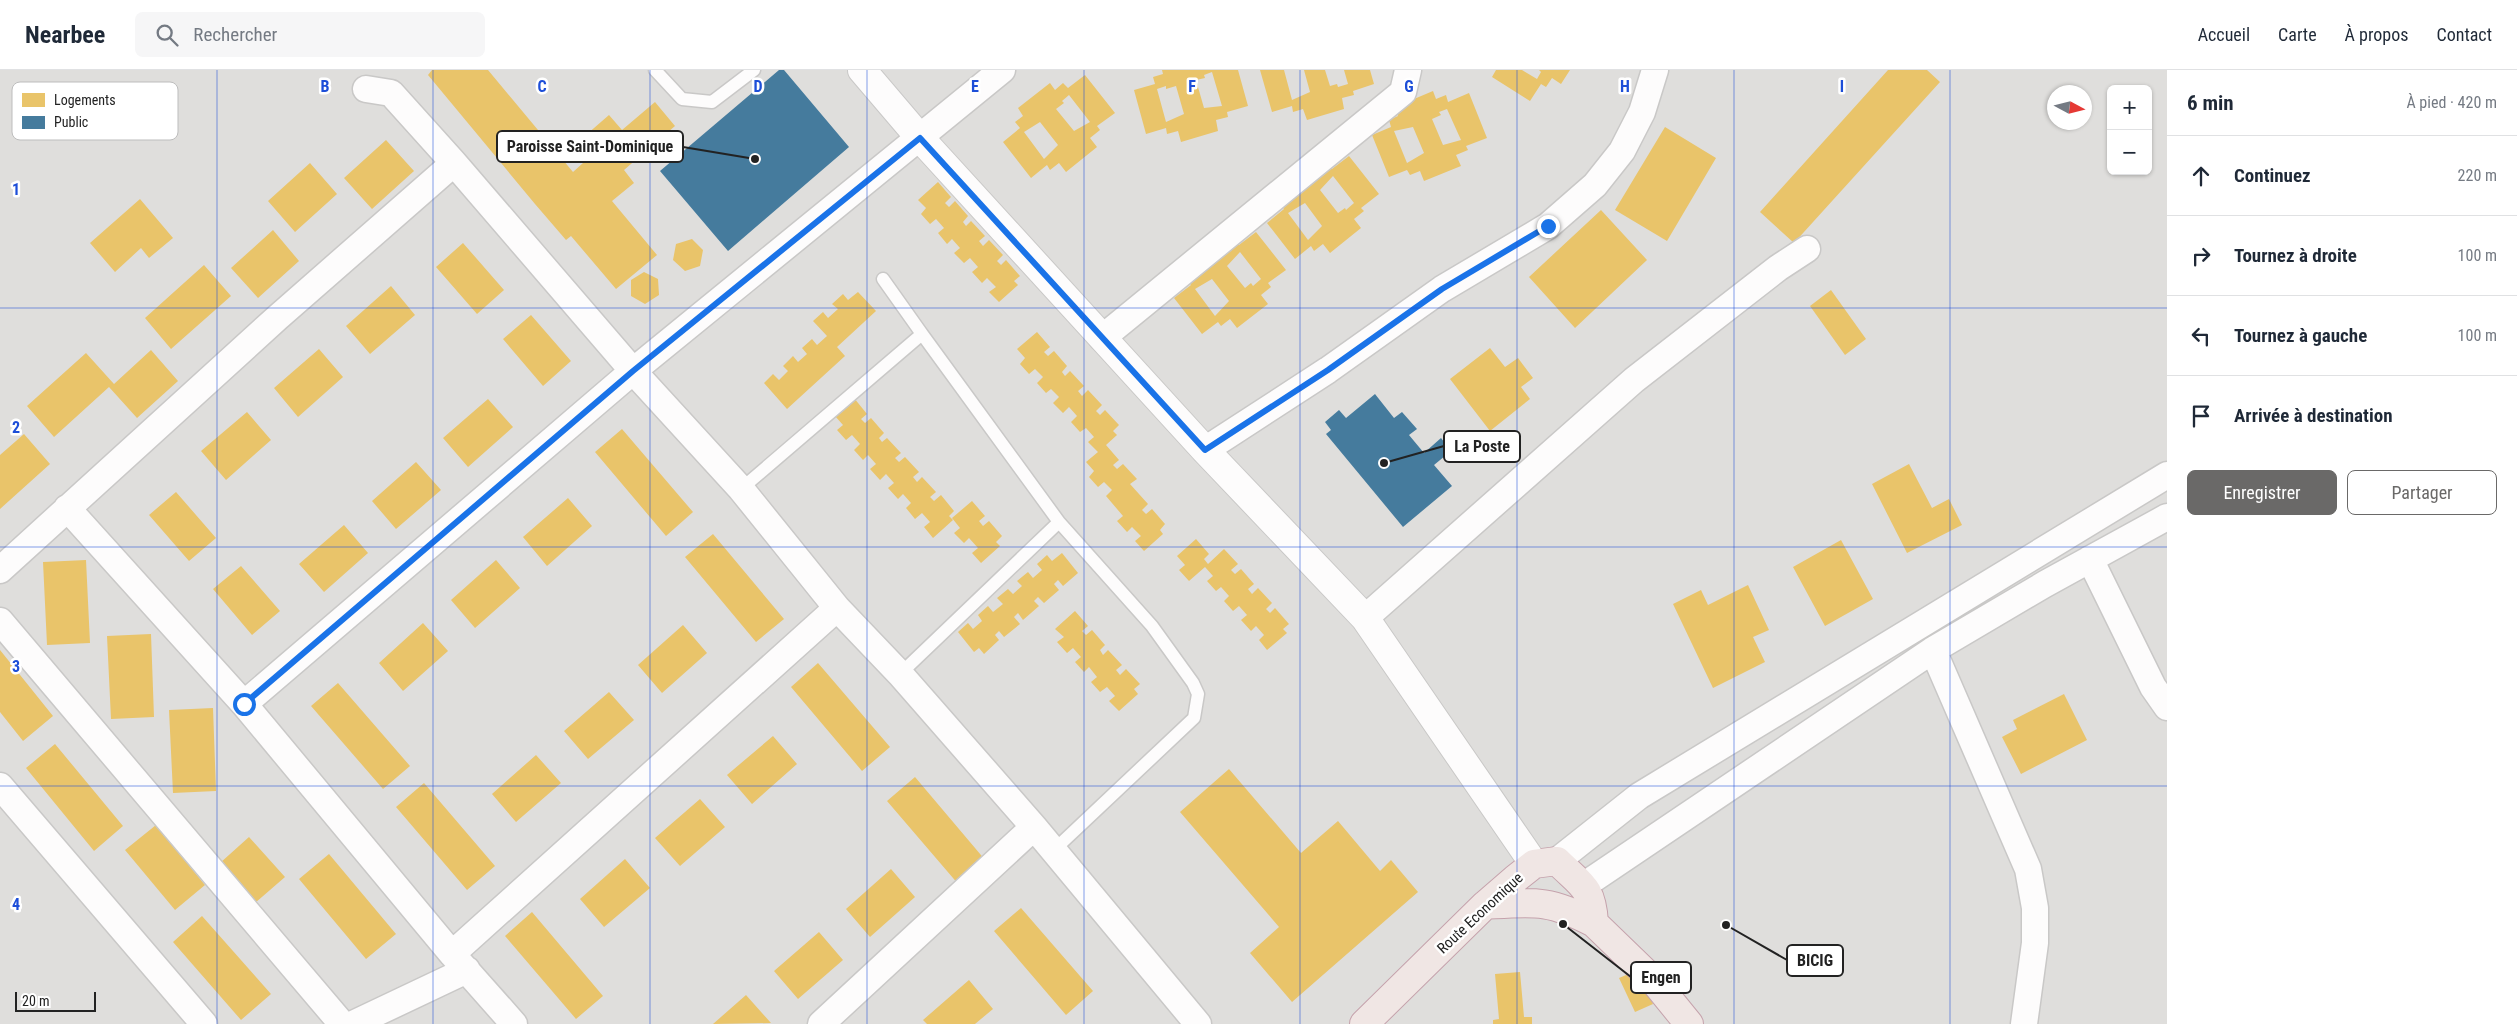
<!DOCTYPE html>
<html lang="fr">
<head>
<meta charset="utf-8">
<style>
	body { margin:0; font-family:"Roboto Condensed",sans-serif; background:#f6f6f7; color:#1f2937 }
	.controls { position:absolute; right:15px; top:15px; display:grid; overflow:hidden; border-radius:8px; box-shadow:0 1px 4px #0004 }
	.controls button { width:45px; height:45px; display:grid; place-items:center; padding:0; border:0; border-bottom:1px solid #e0e1e3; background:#fff; color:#1f2937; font:25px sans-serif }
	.compass { position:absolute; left:2047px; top:15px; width:45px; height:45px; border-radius:50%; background:#fff; box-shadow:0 1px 4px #0004; rotate:97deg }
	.scale { position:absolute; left:15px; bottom:12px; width:81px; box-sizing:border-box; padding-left:5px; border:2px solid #222; border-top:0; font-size:14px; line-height:18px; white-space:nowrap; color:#222; -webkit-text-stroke:4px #fff; paint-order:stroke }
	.stop { position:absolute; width:15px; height:15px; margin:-11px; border:4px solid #1a73e8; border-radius:50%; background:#fff }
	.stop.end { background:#1a73e8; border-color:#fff; box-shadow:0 1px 5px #0008 }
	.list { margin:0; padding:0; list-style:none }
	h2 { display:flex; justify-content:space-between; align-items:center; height:65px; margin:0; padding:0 20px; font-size:21px }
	h2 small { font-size:16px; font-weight:400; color:#747a83 }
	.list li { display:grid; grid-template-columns:32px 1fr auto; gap:15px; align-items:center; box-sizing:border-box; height:80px; padding:0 20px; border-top:1px solid #e0e1e3 }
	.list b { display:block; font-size:19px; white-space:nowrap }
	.list em { font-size:16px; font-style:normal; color:#747a83 }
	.actions { display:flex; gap:10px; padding:15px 20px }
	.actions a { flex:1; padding:11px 0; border:1px solid #6a6968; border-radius:8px; text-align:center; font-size:18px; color:#6a6968 }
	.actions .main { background:#6a6968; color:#fff }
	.icon { flex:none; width:28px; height:28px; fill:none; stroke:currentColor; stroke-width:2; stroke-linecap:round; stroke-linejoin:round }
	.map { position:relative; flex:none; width:2167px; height:954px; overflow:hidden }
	header { display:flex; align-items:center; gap:30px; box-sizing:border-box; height:70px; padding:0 25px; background:#fff; border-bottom:1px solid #e0e1e3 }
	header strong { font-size:24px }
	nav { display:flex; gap:28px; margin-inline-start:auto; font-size:18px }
	.search { width:350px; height:45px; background:#f6f6f7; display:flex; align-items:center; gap:12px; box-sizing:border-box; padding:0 18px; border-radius:8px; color:#747a83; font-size:19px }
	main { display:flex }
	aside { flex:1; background:#fff }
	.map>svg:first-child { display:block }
	.residential { fill:#dfdedc; fill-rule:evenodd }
	.homes { fill:#e9c46a; fill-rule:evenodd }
	.public { fill:#457b9d }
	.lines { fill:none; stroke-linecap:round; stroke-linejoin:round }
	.service-casing { stroke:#c9c8c7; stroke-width:15 }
	.minor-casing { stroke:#c9c8c7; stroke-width:29 }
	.tertiary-casing { stroke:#c9c8c7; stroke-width:30 }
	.trunk-casing { stroke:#c5a2ac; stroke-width:30 }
	.service { stroke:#fdfcfc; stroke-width:12 }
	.minor { stroke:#fdfcfc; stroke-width:26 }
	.tertiary { stroke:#fdfcfc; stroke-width:28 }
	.trunk { stroke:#f0e6e4; stroke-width:28 }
	.route { stroke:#1a73e8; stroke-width:6 }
	.grid { fill:none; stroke:#1d4ed8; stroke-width:1; stroke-opacity:0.55 }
	.labels { text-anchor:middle; stroke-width:5; stroke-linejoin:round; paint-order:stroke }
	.street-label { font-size:15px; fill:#222; stroke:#fff }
	.key { fill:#fff; stroke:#bdbdbd; stroke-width:1 }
	.key-label { font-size:14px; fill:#222 }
	.grid-label { font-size:16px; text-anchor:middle; font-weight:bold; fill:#1d4ed8; stroke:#fff; stroke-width:5; stroke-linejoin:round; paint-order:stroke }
	.leader { fill:none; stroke:#222; stroke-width:2 }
	.callout-dot { fill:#222; stroke:#fff; stroke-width:2 }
	.callout { fill:#fff; stroke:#222; stroke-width:2 }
	.callout-label { font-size:16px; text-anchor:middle; font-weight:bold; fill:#222 }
</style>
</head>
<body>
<header>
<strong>Nearbee</strong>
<div class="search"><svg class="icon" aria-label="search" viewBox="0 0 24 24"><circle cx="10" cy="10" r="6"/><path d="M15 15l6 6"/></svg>Rechercher</div>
<nav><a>Accueil</a><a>Carte</a><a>À propos</a><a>Contact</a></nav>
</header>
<main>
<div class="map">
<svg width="2167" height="954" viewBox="0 0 2167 954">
	<rect width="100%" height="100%" fill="#f0eeeb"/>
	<!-- residential -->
	<path class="residential" d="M 0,0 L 2167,0 L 2167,954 L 0,954 ZM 2111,19 L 2148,19 L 2148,101 L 2111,101 ZM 2054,22 L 2084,22 L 2084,52 L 2054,52 Z"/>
	<!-- homes -->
	<path class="homes" d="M 432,0 L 488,0 L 573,102 L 583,93 L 571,78 L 609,45 L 622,60 L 655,32 L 675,56 L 624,100 L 634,113 L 612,131 L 657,185 L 616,219 L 571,166 L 566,170 L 535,134 L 428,5 Z
		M 1162,0 L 1238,0 L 1248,36 L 1227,42 L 1228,47 L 1216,50 L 1218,61 L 1181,72 L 1178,61 L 1167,64 L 1166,58 L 1146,64 L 1134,20 L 1155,14 L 1153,7 L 1163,4 ZM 1212,2 L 1222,36 L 1204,38 L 1196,10 L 1205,8 L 1204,5 ZM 1166,16 L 1166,19 L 1176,16 L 1184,44 L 1166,52 L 1157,19 Z
		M 1260,0 L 1284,0 L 1292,30 L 1310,22 L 1304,0 L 1325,0 L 1330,16 L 1337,14 L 1338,17 L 1348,14 L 1344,0 L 1370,0 L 1374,14 L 1353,21 L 1354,25 L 1342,28 L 1344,39 L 1307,50 L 1303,39 L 1293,42 L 1292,36 L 1272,42 Z
		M 1496,0 L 1522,0 L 1537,9 L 1541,2 L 1539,0 L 1570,0 L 1561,14 L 1552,8 L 1546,17 L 1541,14 L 1530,31 L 1492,7 Z
		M 1888,0 L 1927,0 L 1940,12 L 1794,173 L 1760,142 Z
		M 1085,5 L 1115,43 L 1097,56 L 1100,60 L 1090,68 L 1097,77 L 1066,102 L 1059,93 L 1050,100 L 1047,95 L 1031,108 L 1003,72 L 1020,58 L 1015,52 L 1023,46 L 1018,38 L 1050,13 L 1055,20 L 1063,13 L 1068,18 ZM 1069,25 L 1090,52 L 1074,61 L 1056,39 L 1064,33 L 1062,31 ZM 1040,52 L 1058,75 L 1044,89 L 1024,62 Z
		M 1433,21 L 1436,29 L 1446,25 L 1448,32 L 1469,23 L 1487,68 L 1466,76 L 1468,80 L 1456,85 L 1461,96 L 1424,111 L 1420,101 L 1410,105 L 1407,100 L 1389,107 L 1372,65 L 1391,57 L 1389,50 L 1398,46 L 1395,37 ZM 1447,39 L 1461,70 L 1443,75 L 1432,49 L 1441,45 L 1439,42 ZM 1413,57 L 1424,83 L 1407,93 L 1394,61 Z
		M 1665,57 L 1716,88 L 1667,171 L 1615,140 Z
		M 386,70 L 414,101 L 372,139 L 344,108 Z
		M 1349,86 L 1379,124 L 1361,138 L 1364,141 L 1354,149 L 1361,158 L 1330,183 L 1323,174 L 1314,181 L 1311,176 L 1295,189 L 1267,153 L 1284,139 L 1279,133 L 1328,94 L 1332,99 ZM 1333,106 L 1354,133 L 1346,140 L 1345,138 L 1338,143 L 1320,120 ZM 1305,133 L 1322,156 L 1308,170 L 1288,143 Z
		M 310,93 L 337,124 L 295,162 L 268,131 Z
		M 938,112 L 951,127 L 945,133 L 949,137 L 955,131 L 968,146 L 963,152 L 966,156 L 971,151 L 985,166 L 979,171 L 983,176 L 989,170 L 1003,185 L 997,191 L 1001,195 L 1006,190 L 1020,206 L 1014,211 L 1018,215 L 999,232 L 989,222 L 996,217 L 987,208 L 982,213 L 972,202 L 978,197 L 970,188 L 964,193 L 954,183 L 960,178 L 952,169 L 947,174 L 938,163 L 944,158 L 936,149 L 930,154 L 921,144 L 926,138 L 918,130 Z
		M 140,129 L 173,168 L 149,188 L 141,178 L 115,202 L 90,173 Z
		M 1601,140 L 1647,190 L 1575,258 L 1529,207 Z
		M 273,160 L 299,191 L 258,228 L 231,198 Z
		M 1256,162 L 1286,200 L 1268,213 L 1271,217 L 1261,225 L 1268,234 L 1237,258 L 1230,249 L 1221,256 L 1218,252 L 1202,264 L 1174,228 L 1191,215 L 1186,209 L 1234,170 L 1239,175 ZM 1240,182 L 1261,209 L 1253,216 L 1251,213 L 1245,218 L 1227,196 ZM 1212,209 L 1229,231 L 1215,246 L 1195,219 Z
		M 692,169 L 703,180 L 700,196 L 685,201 L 673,190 L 676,174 Z
		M 463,173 L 504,220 L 477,244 L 436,197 Z
		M 204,195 L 231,226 L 171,279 L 145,248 Z
		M 644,202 L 658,209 L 659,225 L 645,234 L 631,226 L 631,210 Z
		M 391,216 L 415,245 L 370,284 L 346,256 Z
		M 1831,220 L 1866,269 L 1845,285 L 1810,236 Z
		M 858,222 L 876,241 L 837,277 L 845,286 L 787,339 L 764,313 L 773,304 L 779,310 L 788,301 L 783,296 L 793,286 L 798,292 L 807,284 L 802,278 L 812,269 L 817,275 L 827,266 L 813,251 L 823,242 L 828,248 L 838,239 L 832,234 L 843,224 L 848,230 Z
		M 531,245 L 571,291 L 543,316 L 503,269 Z
		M 1037,262 L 1050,277 L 1044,282 L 1048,286 L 1054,281 L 1067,296 L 1062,302 L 1065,306 L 1070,301 L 1084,316 L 1078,321 L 1082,326 L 1088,320 L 1102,335 L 1096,341 L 1100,345 L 1105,340 L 1119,355 L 1113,361 L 1117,365 L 1106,375 L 1119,390 L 1113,395 L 1117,399 L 1123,394 L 1137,409 L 1130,414 L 1148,434 L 1142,440 L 1146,444 L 1152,439 L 1165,454 L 1160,460 L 1163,464 L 1144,481 L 1135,471 L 1141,466 L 1132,457 L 1127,462 L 1117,451 L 1123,446 L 1106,426 L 1112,420 L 1104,412 L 1098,417 L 1089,407 L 1094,401 L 1086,392 L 1098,382 L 1088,372 L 1094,367 L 1086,358 L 1080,362 L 1071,352 L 1077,346 L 1069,337 L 1063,343 L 1053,333 L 1059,327 L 1051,319 L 1046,323 L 1037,313 L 1043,307 L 1035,299 L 1029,304 L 1020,294 L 1025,288 L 1017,279 Z
		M 1490,278 L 1505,297 L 1518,288 L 1533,308 L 1521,317 L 1530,329 L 1490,361 L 1450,309 Z
		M 319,279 L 343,307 L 298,347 L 274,318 Z
		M 151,280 L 178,311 L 137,348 L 109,317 L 54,367 L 27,336 L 86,283 L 114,314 Z
		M 854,328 L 867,344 L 861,349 L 865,353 L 871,348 L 884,363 L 879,368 L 882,372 L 887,368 L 901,383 L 895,388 L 899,392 L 905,387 L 919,402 L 913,407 L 917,412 L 922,407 L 936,422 L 930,427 L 934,431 L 941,425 L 954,441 L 949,446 L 953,450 L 933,468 L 924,457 L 930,452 L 922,443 L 915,449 L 906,438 L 911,433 L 903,424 L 898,429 L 888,418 L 894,413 L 886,404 L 880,410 L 870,399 L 876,394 L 868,385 L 863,390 L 854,380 L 860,374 L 852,365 L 846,370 L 837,360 L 843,355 L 835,346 Z
		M 488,329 L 513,357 L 468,397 L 443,368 Z
		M 247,342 L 271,370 L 226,410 L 201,381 Z
		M 622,359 L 693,442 L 666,466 L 595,382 Z
		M 24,364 L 50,394 L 0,439 L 0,385 Z
		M 416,392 L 441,420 L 396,459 L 372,431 Z
		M 1909,394 L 1932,438 L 1949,429 L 1962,455 L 1907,483 L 1872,414 Z
		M 176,422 L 216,468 L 189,491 L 149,445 Z
		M 568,428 L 592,456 L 547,496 L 523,467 Z
		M 972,431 L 985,446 L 979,451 L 983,456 L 989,451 L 1002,466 L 996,472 L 1000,476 L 981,493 L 972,483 L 978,478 L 969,468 L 964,473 L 954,463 L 960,458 L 952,448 Z
		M 344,455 L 368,483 L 324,522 L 299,494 Z
		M 713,464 L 784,549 L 756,572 L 685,487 Z
		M 1196,469 L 1209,484 L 1204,489 L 1208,494 L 1224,479 L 1238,494 L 1231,500 L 1235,504 L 1241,499 L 1254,514 L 1248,519 L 1252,524 L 1258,518 L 1272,533 L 1266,539 L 1270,543 L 1275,538 L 1289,554 L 1283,559 L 1287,563 L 1267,580 L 1259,570 L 1264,565 L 1256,556 L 1251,561 L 1241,550 L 1247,545 L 1239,536 L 1233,541 L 1224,531 L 1229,526 L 1221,517 L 1216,521 L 1207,511 L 1213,506 L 1205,497 L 1189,511 L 1179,500 L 1185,495 L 1177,486 Z
		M 1841,470 L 1873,529 L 1825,556 L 1793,497 Z
		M 1062,483 L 1078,503 L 1063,516 L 1058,510 L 1054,514 L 1059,520 L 1044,533 L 1038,527 L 1034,531 L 1039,536 L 1023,550 L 1018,543 L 1014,547 L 1020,554 L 1004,567 L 999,561 L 995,565 L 999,570 L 984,584 L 979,578 L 974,582 L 958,562 L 968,553 L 973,559 L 982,551 L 978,545 L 988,536 L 993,542 L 1003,534 L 997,528 L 1008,519 L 1013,524 L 1022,516 L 1017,511 L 1028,502 L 1033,508 L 1042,500 L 1037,494 L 1047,485 L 1052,491 Z
		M 86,490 L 90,573 L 47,575 L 43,492 Z
		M 496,490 L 520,518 L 475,558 L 451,530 Z
		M 241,496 L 280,541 L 252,565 L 213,519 Z
		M 1748,515 L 1769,560 L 1753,567 L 1765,592 L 1713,618 L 1673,534 L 1701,520 L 1708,535 Z
		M 1075,541 L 1088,556 L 1082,561 L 1086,565 L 1092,560 L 1105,575 L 1100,580 L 1103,585 L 1108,580 L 1122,595 L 1116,600 L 1120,605 L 1126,599 L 1140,614 L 1134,619 L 1138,624 L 1119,641 L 1109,631 L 1115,626 L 1107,617 L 1100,622 L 1091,612 L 1097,607 L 1089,597 L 1084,602 L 1075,592 L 1081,587 L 1073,578 L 1067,583 L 1057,572 L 1064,567 L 1055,559 Z
		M 423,553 L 448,581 L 403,621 L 379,593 Z
		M 683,555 L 707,583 L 662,623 L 638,595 Z
		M 151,564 L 154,647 L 111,649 L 107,566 Z
		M 0,580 L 53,646 L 23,671 L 0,642 Z
		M 818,593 L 890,677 L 862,701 L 791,617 Z
		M 338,613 L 410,696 L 383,719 L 311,636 Z
		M 609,622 L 634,650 L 588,689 L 564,661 Z
		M 2064,624 L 2087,670 L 2021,704 L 2002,667 L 2017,659 L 2013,650 Z
		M 213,638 L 216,721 L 173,723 L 169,640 Z
		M 773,666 L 797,694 L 752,734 L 727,705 Z
		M 55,674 L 123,756 L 94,781 L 26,698 Z
		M 536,685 L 561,713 L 516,752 L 492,724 Z
		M 1229,699 L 1301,783 L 1338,751 L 1380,801 L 1391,790 L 1418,822 L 1292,932 L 1250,883 L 1279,857 L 1180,742 Z
		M 915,707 L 986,791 L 959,815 L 887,731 Z
		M 424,713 L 495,796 L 467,820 L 396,737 Z
		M 700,729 L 725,757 L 680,796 L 655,768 Z
		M 156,755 L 205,815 L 175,840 L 125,780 Z
		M 249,767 L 285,807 L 255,833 L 220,793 Z
		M 329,784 L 396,864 L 366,889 L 299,809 Z
		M 625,789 L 650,818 L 604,857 L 580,829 Z
		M 891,799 L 915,827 L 870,867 L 846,839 Z
		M 1021,838 L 1093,921 L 1066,945 L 994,861 Z
		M 532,842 L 603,926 L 576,949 L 505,866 Z
		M 202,846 L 271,924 L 241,950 L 173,872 Z
		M 819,862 L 843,890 L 798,929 L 774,901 Z
		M 1638,900 L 1653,934 L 1635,942 L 1619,908 Z
		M 1520,902 L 1524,947 L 1532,947 L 1532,954 L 1493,954 L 1493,950 L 1499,949 L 1495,904 Z
		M 969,910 L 993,939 L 975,954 L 927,954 L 923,950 Z
		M 746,925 L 771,953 L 713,954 Z"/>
	<!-- public -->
	<path class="public" d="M 779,0 L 784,0 L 849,77 L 728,181 L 660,101 Z
		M 1375,324 L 1394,348 L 1402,342 L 1417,359 L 1409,365 L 1424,383 L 1441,368 L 1451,381 L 1434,395 L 1452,416 L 1403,457 L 1326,364 L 1331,360 L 1325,352 L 1339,340 L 1346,348 Z"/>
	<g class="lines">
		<!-- service casing -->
		<g class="service-casing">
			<path id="service" d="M 655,0 L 682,29 L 712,32 L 754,0
				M 922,264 L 1059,452 L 1152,556 L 1193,613 L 1198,624 L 1194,648 L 1054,780
				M 741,419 L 922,264 L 883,209
				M 900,604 L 1059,452"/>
		</g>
		<!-- minor casing -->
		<g class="minor-casing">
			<path id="minor" d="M 366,19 L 391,23 L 454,93 L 633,301 L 741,419 L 837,538 L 900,604 L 1034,757 L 1198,954
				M 1102,268 L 1403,22 L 1408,0
				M 1205,380 L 1328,300 L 1442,219 L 1548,156 L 1595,115 L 1622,81 L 1642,42 L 1655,0
				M 67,438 L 244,634 L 452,884 L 514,954
				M 2090,489 L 2153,617 L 2167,637
				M 0,500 L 277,248 L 454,93
				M 1365,548 L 1634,310 L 1778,198 L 1807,179
				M 0,551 L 342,954
				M 1933,580 L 2028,799 L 2035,838 L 2035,873 L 2024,954
				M 244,634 L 633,301 L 1002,0
				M 0,716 L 204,954
				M 1557,791 L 1639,726 L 2167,405
				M 1583,816 L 1933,580 L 2045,514 L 2167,447
				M 452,884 L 837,538
				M 353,954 L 467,900
				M 821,954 L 1034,757"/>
		</g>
		<!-- tertiary casing -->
		<g class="tertiary-casing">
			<path id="tertiary" d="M 862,0 L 920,68 L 1205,380 L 1365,548 L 1534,794"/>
		</g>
		<!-- trunk casing -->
		<g class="trunk-casing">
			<path id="trunk" d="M 1485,835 C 1534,832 1549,829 1594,853
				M 1364,954 L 1485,835 L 1515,809 L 1534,794 L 1557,791 C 1581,815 1592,816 1594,853 L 1654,911 L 1689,954"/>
		</g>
		<!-- service -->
		<use href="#service" class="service"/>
		<!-- minor -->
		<use href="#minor" class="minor"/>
		<!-- tertiary -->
		<use href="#tertiary" class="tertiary"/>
		<!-- trunk -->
		<use href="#trunk" class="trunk"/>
	</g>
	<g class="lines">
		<!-- route -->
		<path class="route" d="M 244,634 L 633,301 L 920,68 L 1205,380 L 1328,300 L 1442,219 L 1548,156"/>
	</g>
	<!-- grid -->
	<path class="grid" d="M 217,0 L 217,954M 433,0 L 433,954M 650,0 L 650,954M 867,0 L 867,954M 1084,0 L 1084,954M 1300,0 L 1300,954M 1517,0 L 1517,954M 1734,0 L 1734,954M 1950,0 L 1950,954M 0,238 L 2167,238M 0,477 L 2167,477M 0,716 L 2167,716"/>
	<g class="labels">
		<!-- street labels -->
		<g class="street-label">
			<text transform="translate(1480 843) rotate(-43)" y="5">Route Economique</text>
		</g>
	</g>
	<!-- legend -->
	<rect x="12" y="12" width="166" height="58" rx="8" class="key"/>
	<rect x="22" y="23" width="23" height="14" fill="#e9c46a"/>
	<rect x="22" y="46" width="23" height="13" fill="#457b9d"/>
	<g class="key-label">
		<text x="54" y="35">Logements</text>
		<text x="54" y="57">Public</text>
	</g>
	<g class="grid-label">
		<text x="325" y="22">B</text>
		<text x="542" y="22">C</text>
		<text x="758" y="22">D</text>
		<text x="975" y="22">E</text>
		<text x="1192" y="22">F</text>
		<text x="1409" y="22">G</text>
		<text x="1625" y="22">H</text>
		<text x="1842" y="22">I</text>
		<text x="16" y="125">1</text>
		<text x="16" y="363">2</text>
		<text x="16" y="602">3</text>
		<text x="16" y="840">4</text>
	</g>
	<!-- callouts -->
	<path class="leader" d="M755 89L683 77M1384 393L1444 376M1726 855L1787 890M1563 854L1631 907"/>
	<g class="callout-dot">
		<circle cx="755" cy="89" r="5"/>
		<circle cx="1384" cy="393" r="5"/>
		<circle cx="1726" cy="855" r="5"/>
		<circle cx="1563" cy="854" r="5"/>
	</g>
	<g class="callout">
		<rect x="497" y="61" width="186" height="31" rx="5"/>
		<rect x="1444" y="361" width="76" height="31" rx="5"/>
		<rect x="1787" y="875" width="56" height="31" rx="5"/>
		<rect x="1631" y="892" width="60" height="31" rx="5"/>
	</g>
	<g class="callout-label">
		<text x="590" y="82">Paroisse Saint-Dominique</text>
		<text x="1482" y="382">La Poste</text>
		<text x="1815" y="896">BICIG</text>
		<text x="1661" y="913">Engen</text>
	</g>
</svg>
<div class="controls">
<button>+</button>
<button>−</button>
</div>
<svg class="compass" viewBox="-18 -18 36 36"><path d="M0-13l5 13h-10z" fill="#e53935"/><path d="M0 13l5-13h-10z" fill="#747a83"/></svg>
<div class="scale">20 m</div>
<div class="stop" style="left:244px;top:634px"></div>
<div class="stop end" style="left:1548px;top:156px"></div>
</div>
<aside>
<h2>6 min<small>À pied · 420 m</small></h2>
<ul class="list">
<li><svg class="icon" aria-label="ahead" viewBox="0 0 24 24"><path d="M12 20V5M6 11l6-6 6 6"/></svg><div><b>Continuez</b></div><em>220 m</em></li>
<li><svg class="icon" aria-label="right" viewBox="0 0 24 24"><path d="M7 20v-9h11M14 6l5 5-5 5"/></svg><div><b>Tournez à droite</b></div><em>100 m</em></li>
<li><svg class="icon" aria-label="left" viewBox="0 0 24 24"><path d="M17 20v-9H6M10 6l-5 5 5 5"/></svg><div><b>Tournez à gauche</b></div><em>100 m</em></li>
<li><svg class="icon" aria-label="arrive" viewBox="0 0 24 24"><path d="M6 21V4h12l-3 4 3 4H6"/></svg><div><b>Arrivée à destination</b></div></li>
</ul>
<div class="actions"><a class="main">Enregistrer</a><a>Partager</a></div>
</aside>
</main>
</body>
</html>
